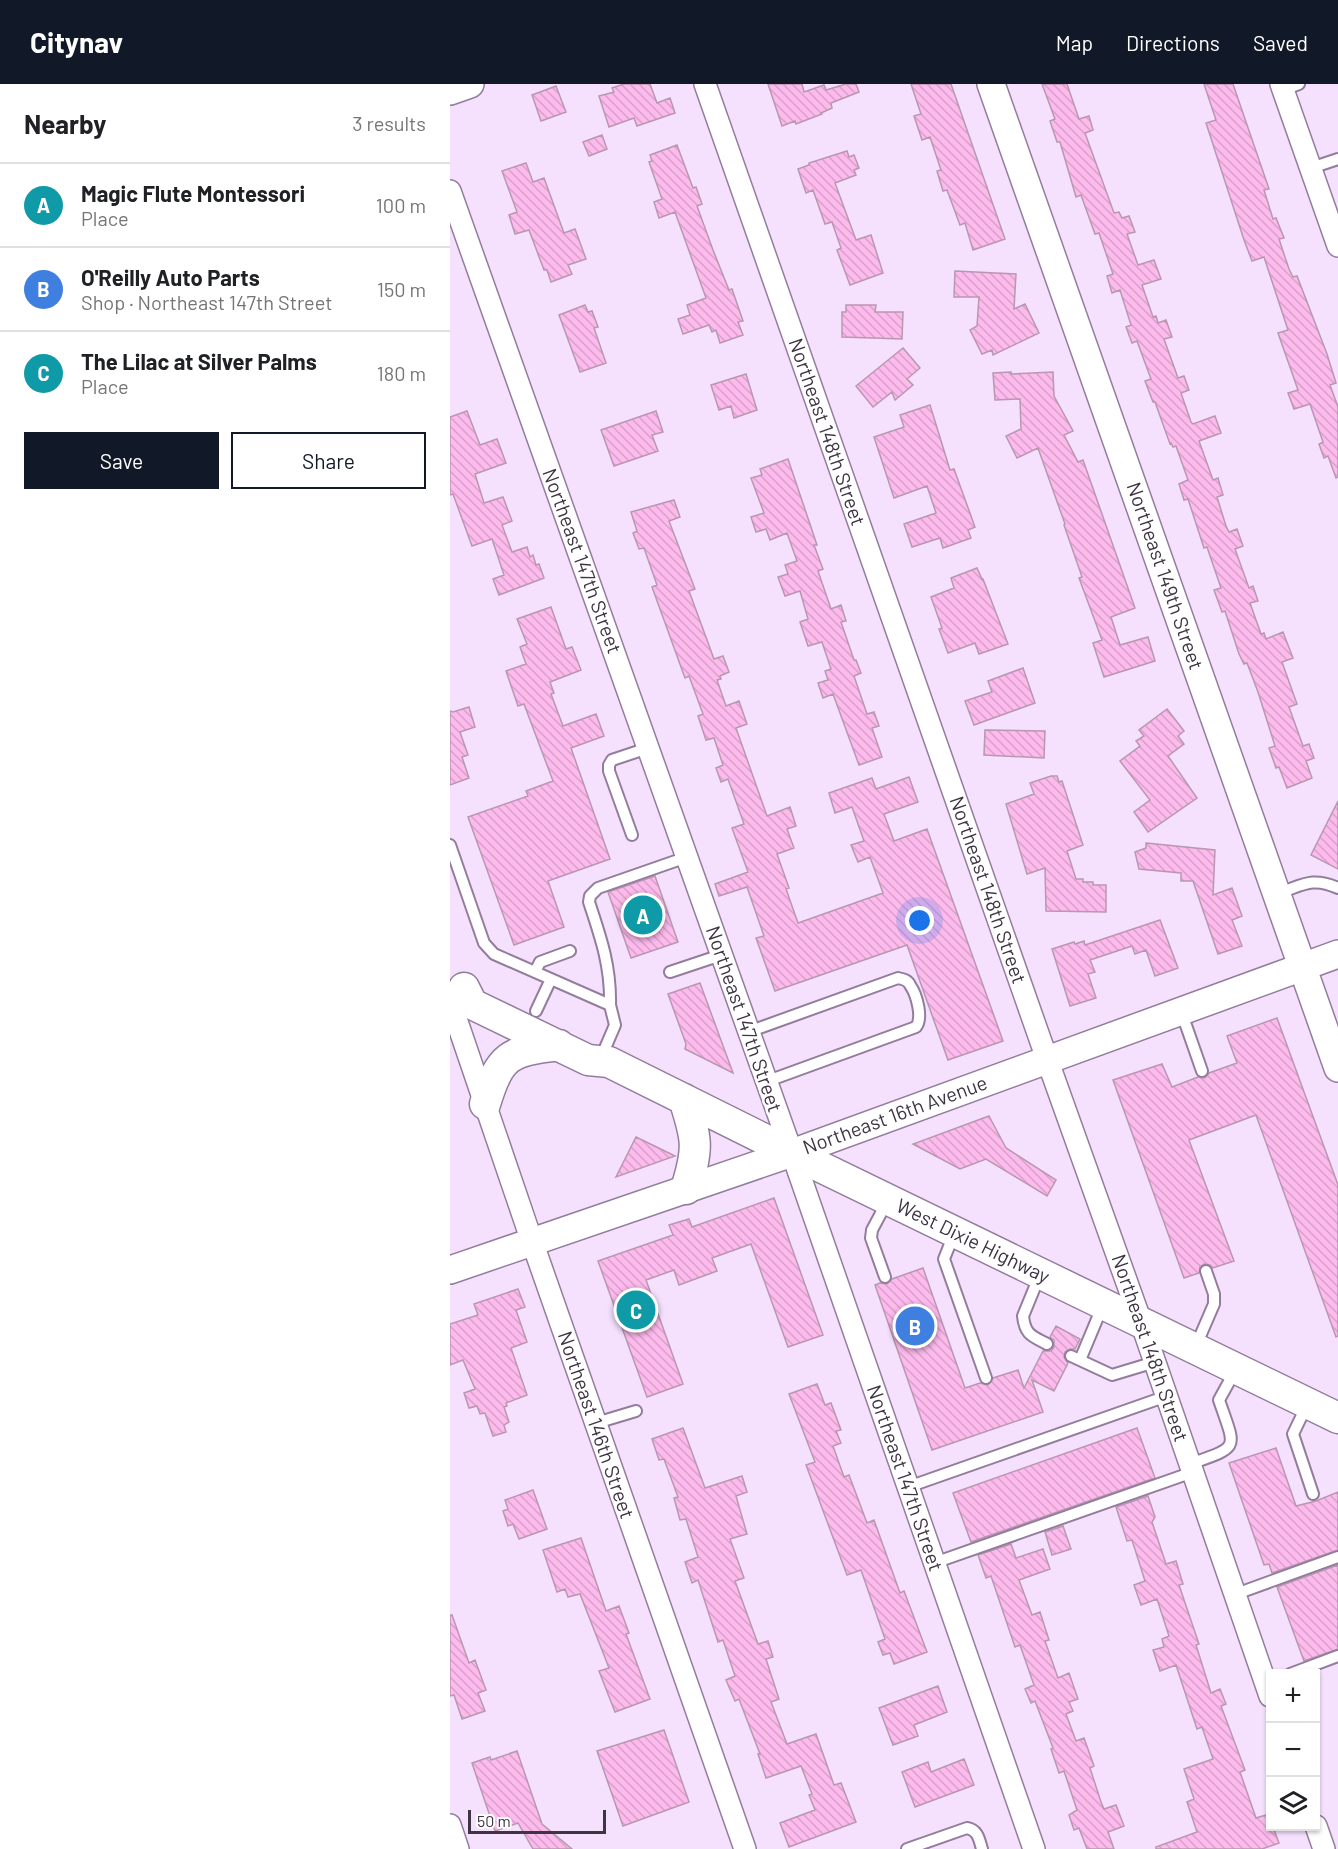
<!DOCTYPE html>
<html lang="en">
<head>
<meta charset="utf-8">
<style>
	body { margin:0; font-family:Barlow,sans-serif; background:#f6f6f6; color:#202124 }
	.controls { position:absolute; right:18px; bottom:18px; display:grid; overflow:hidden; border-radius:0px; box-shadow:0 2px 4px #0004 }
	.controls button { width:54px; height:54px; display:grid; place-items:center; padding:0; border:0; border-bottom:2px solid #e0e0e0; background:#fff; color:#202124; font:30px sans-serif }
	.scale { position:absolute; left:18px; bottom:15px; width:138px; box-sizing:border-box; padding-left:6px; border:3px solid #3e3442; border-top:0; font-size:16px; line-height:21px; white-space:nowrap; color:#3e3442; -webkit-text-stroke:4px #fff; paint-order:stroke }
	.you { position:absolute; left:470px; top:837px; width:21px; height:21px; margin:-15px; border:4px solid #fff; border-radius:50%; background:#1a73e8; box-shadow:0 0 0 9px #1a73e833 }
	.badge { display:grid; place-items:center; width:39px; height:39px; border-radius:50%; background:#111827; color:#fff; font-size:20px; font-weight:700 }
	.pin { position:absolute; translate:-50% -50%; border:3px solid #fff; box-shadow:0 2px 6px #0006 }
	.list { margin:0; padding:0; list-style:none }
	h2 { display:flex; justify-content:space-between; align-items:center; height:78px; margin:0; padding:0 24px; font-size:26px }
	h2 small { font-size:20px; font-weight:400; color:#757577 }
	.list li { display:grid; grid-template-columns:39px 1fr auto; gap:18px; align-items:center; box-sizing:border-box; height:84px; padding:0 24px; border-top:2px solid #e0e0e0 }
	.list b { display:block; font-size:22px; white-space:nowrap }
	.list p { margin:0; font-size:20px; white-space:nowrap; color:#757577 }
	.list em { font-size:20px; font-style:normal; color:#757577 }
	.actions { display:flex; gap:12px; padding:18px 24px }
	.actions a { flex:1; padding:14px 0; border:2px solid #111827; border-radius:0px; text-align:center; font-size:21px; color:#111827 }
	.actions .main { background:#111827; color:#fff }
	.icon { flex:none; width:33px; height:33px; fill:none; stroke:currentColor; stroke-width:2; stroke-linecap:round; stroke-linejoin:round }
	.map { position:relative; flex:none; width:888px; height:1765px; overflow:hidden }
	header { display:flex; align-items:center; gap:36px; box-sizing:border-box; height:84px; padding:0 30px; background:#111827; color:#fff }
	header strong { font-size:28px }
	nav { display:flex; gap:33px; margin-inline-start:auto; font-size:21px }
	main { display:flex }
	aside { flex:1; background:#fff }
	.map>svg:first-child { display:block }
	.building { fill:url(#building-back-hatch); stroke:#b997b0; stroke-width:1.5 }
	.lines { fill:none; stroke-linecap:round; stroke-linejoin:round }
	.service-casing { stroke:#937d9d; stroke-width:14 }
	.minor-casing { stroke:#937d9d; stroke-width:24 }
	.tertiary-casing { stroke:#937d9d; stroke-width:30 }
	.secondary-casing { stroke:#937d9d; stroke-width:33 }
	.service { stroke:#fff; stroke-width:10 }
	.minor { stroke:#fff; stroke-width:21 }
	.tertiary { stroke:#fff; stroke-width:27 }
	.secondary { stroke:#fff; stroke-width:30 }
	.labels { text-anchor:middle; stroke-width:5; stroke-linejoin:round; paint-order:stroke }
	.street-label { font-size:20px; fill:#3e3442; stroke:#fff }
</style>
</head>
<body>
<header>
<strong>Citynav</strong>
<nav><a>Map</a><a>Directions</a><a>Saved</a></nav>
</header>
<main>
<aside>
<h2>Nearby<small>3 results</small></h2>
<ul class="list">
<li><span class="badge" style="background:#0f9aa8">A</span><div><b>Magic Flute Montessori</b><p>Place</p></div><em>100 m</em></li>
<li><span class="badge" style="background:#3f7fe0">B</span><div><b>O'Reilly Auto Parts</b><p>Shop · Northeast 147th Street</p></div><em>150 m</em></li>
<li><span class="badge" style="background:#0f9aa8">C</span><div><b>The Lilac at Silver Palms</b><p>Place</p></div><em>180 m</em></li>
</ul>
<div class="actions"><a class="main">Save</a><a>Share</a></div>
</aside>
<div class="map">
<svg width="888" height="1765" viewBox="0 0 888 1765">
	<defs>
		<pattern id="building-back-hatch" width="6" height="6" patternUnits="userSpaceOnUse" patternTransform="scale(1.5)"><rect width="6" height="6" fill="#fdbaed"/><path d="M-1 5l2 2M0 0l6 6M5-1l2 2" fill="none" stroke="#daa0cc"/></pattern>
	</defs>
	<rect width="100%" height="100%" fill="#f5e1fe"/>
	<!-- building -->
	<path class="building" d="M 174,0 L 200,0 L 207,19 L 220,14 L 225,29 L 187,42 L 184,34 L 159,43 L 149,12 L 164,8 L 162,4 Z
		M 318,0 L 352,0 L 354,8 L 374,1 L 376,6 L 396,0 L 406,0 L 409,8 L 381,19 L 382,24 L 371,29 L 372,30 L 346,40 L 345,37 L 332,42 Z
		M 461,0 L 501,0 L 555,155 L 523,166 L 515,139 L 510,141 L 497,106 L 493,107 L 487,87 L 491,86 L 480,53 L 472,56 L 464,32 L 471,30 Z
		M 592,0 L 617,0 L 629,35 L 639,32 L 643,46 L 635,49 L 664,129 L 669,128 L 672,134 L 679,132 L 685,148 L 677,150 L 688,181 L 704,176 L 711,195 L 692,201 L 703,233 L 706,232 L 708,239 L 716,236 L 722,253 L 714,255 L 728,294 L 734,292 L 739,306 L 731,309 L 741,338 L 743,340 L 765,332 L 771,349 L 749,357 L 763,396 L 768,394 L 773,411 L 767,413 L 776,442 L 779,448 L 787,445 L 793,462 L 785,465 L 799,504 L 803,502 L 808,517 L 800,519 L 811,550 L 814,549 L 816,555 L 833,548 L 843,574 L 832,578 L 847,620 L 839,623 L 853,662 L 859,660 L 864,674 L 856,677 L 862,694 L 837,704 L 829,683 L 826,684 L 819,664 L 825,662 L 808,608 L 797,579 L 794,580 L 789,570 L 775,527 L 772,528 L 764,506 L 771,504 L 757,463 L 754,464 L 738,415 L 734,416 L 729,400 L 738,396 L 726,362 L 723,363 L 721,359 L 720,360 L 705,318 L 703,318 L 695,297 L 701,295 L 687,257 L 682,259 L 676,243 L 681,241 L 670,206 L 662,209 L 657,192 L 663,190 L 649,149 L 645,150 L 631,111 L 626,113 L 610,58 L 607,58 L 600,37 L 605,35 Z
		M 754,0 L 783,0 L 819,105 L 814,106 L 823,135 L 826,134 L 834,154 L 829,155 L 839,185 L 843,193 L 847,192 L 877,270 L 886,299 L 880,301 L 888,323 L 888,393 L 886,394 L 878,372 L 874,374 L 869,360 L 873,358 L 860,320 L 844,325 L 838,309 L 848,306 L 828,249 L 838,246 L 814,173 L 802,177 L 794,156 L 756,39 L 766,36 Z
		M 106,2 L 116,28 L 91,37 L 82,11 Z
		M 152,51 L 157,65 L 139,72 L 133,58 Z
		M 227,61 L 243,104 L 246,103 L 252,120 L 247,122 L 263,166 L 279,206 L 282,205 L 293,237 L 288,238 L 293,251 L 270,259 L 266,246 L 262,248 L 259,241 L 233,250 L 228,235 L 240,231 L 237,221 L 256,214 L 225,128 L 209,134 L 204,118 L 212,115 L 199,78 L 202,77 L 200,71 Z
		M 397,67 L 399,73 L 404,71 L 409,84 L 404,86 L 406,91 L 385,99 L 406,156 L 421,151 L 433,189 L 400,201 L 387,166 L 391,164 L 382,138 L 375,140 L 363,106 L 356,109 L 348,85 L 359,81 L 359,79 Z
		M 76,79 L 83,98 L 94,94 L 114,149 L 125,145 L 136,175 L 118,181 L 122,190 L 101,198 L 97,186 L 94,186 L 79,146 L 65,150 L 59,131 L 67,128 L 52,87 Z
		M 505,187 L 566,190 L 564,225 L 575,220 L 589,249 L 543,271 L 542,266 L 532,270 L 520,246 L 527,242 L 529,213 L 504,213 Z
		M 135,221 L 138,228 L 142,227 L 148,243 L 144,244 L 156,279 L 130,288 L 109,231 Z
		M 396,221 L 426,221 L 425,228 L 453,228 L 452,255 L 392,253 L 392,228 L 396,228 Z
		M 453,264 L 470,284 L 457,295 L 463,301 L 445,316 L 442,308 L 423,323 L 406,302 Z
		M 561,288 L 561,290 L 603,288 L 604,312 L 623,347 L 614,351 L 628,378 L 633,376 L 685,524 L 661,533 L 670,561 L 698,553 L 705,577 L 654,593 L 643,559 L 652,556 L 629,494 L 632,493 L 614,441 L 615,440 L 588,364 L 567,374 L 556,352 L 571,345 L 570,315 L 545,316 L 543,289 Z
		M 296,290 L 307,326 L 284,334 L 281,322 L 269,326 L 261,301 Z
		M 480,321 L 500,386 L 504,385 L 525,443 L 518,446 L 521,454 L 493,464 L 490,454 L 462,463 L 454,440 L 486,429 L 477,402 L 444,414 L 424,353 L 454,343 L 450,331 Z
		M 17,327 L 30,361 L 47,355 L 56,379 L 25,390 L 34,419 L 53,413 L 62,437 L 52,441 L 62,468 L 77,463 L 80,473 L 83,471 L 86,481 L 89,480 L 94,494 L 49,511 L 43,495 L 54,491 L 42,455 L 22,462 L 3,410 L 0,411 L 0,333 Z
		M 206,327 L 213,348 L 202,351 L 208,367 L 164,382 L 151,346 Z
		M 338,375 L 367,461 L 364,461 L 373,485 L 368,487 L 381,525 L 391,521 L 396,537 L 391,538 L 404,576 L 406,576 L 411,589 L 404,592 L 417,630 L 424,628 L 429,642 L 422,644 L 432,673 L 409,681 L 383,610 L 373,614 L 368,599 L 378,596 L 375,587 L 381,585 L 372,558 L 358,562 L 350,538 L 358,535 L 350,507 L 335,512 L 328,493 L 338,490 L 335,481 L 347,477 L 337,449 L 320,456 L 316,445 L 306,448 L 301,433 L 314,429 L 301,394 L 312,391 L 310,385 Z
		M 224,416 L 230,433 L 219,437 L 245,505 L 239,507 L 264,575 L 273,572 L 279,588 L 270,592 L 271,595 L 267,596 L 276,622 L 289,617 L 297,640 L 286,644 L 317,732 L 340,723 L 346,742 L 337,745 L 344,764 L 327,770 L 339,804 L 336,805 L 348,839 L 433,809 L 420,773 L 408,778 L 401,761 L 414,757 L 402,723 L 385,729 L 379,709 L 422,694 L 426,705 L 459,693 L 468,718 L 434,730 L 444,757 L 477,745 L 553,957 L 498,976 L 457,861 L 325,907 L 306,854 L 314,852 L 297,803 L 269,812 L 265,800 L 298,788 L 282,744 L 294,740 L 278,695 L 271,698 L 266,684 L 273,681 L 264,654 L 256,656 L 248,632 L 253,630 L 239,592 L 235,594 L 231,583 L 202,503 L 207,501 L 194,464 L 189,465 L 183,449 L 187,447 L 181,428 Z
		M 527,484 L 532,495 L 533,495 L 558,560 L 529,570 L 525,559 L 498,569 L 489,545 L 492,544 L 481,513 L 504,504 L 501,494 Z
		M 101,523 L 116,565 L 122,563 L 131,586 L 100,598 L 104,609 L 101,610 L 113,642 L 146,630 L 154,652 L 121,664 L 160,775 L 98,797 L 114,843 L 64,861 L 18,733 L 78,712 L 76,707 L 103,697 L 74,620 L 68,622 L 56,587 L 76,580 L 70,563 L 77,560 L 67,535 Z
		M 573,584 L 585,619 L 524,641 L 515,617 L 542,608 L 538,597 Z
		M 19,623 L 25,643 L 10,648 L 18,671 L 12,673 L 19,694 L 0,701 L 0,627 L 3,628 Z
		M 717,625 L 734,647 L 728,652 L 734,660 L 718,672 L 747,714 L 698,748 L 684,728 L 700,716 L 670,677 L 690,662 L 686,657 L 694,652 L 689,646 Z
		M 535,646 L 595,647 L 594,674 L 534,671 Z
		M 601,692 L 607,692 L 609,698 L 612,697 L 633,761 L 617,767 L 626,795 L 633,795 L 633,798 L 643,798 L 643,801 L 656,801 L 656,828 L 596,827 L 595,784 L 577,790 L 556,720 L 584,710 L 580,699 Z
		M 888,717 L 888,785 L 861,771 Z
		M 696,759 L 765,766 L 763,811 L 782,804 L 792,832 L 782,836 L 792,862 L 768,870 L 743,797 L 731,797 L 731,789 L 689,785 L 685,768 L 696,764 Z
		M 205,792 L 228,858 L 181,874 L 158,808 Z
		M 710,836 L 728,884 L 705,892 L 696,866 L 685,870 L 682,862 L 640,876 L 645,888 L 638,890 L 646,914 L 620,922 L 602,865 L 624,858 L 625,860 L 634,857 L 635,861 Z
		M 250,899 L 283,989 L 235,965 L 236,960 L 218,910 Z
		M 827,934 L 888,1101 L 888,1252 L 886,1253 L 806,1031 L 739,1056 L 784,1177 L 763,1184 L 760,1181 L 754,1180 L 750,1183 L 749,1189 L 734,1194 L 663,996 L 712,980 L 722,1003 L 748,993 L 755,994 L 759,989 L 787,979 L 777,952 Z
		M 539,1032 L 556,1064 L 606,1096 L 597,1112 L 536,1075 L 510,1085 L 463,1060 Z
		M 186,1053 L 225,1072 L 166,1093 Z
		M 324,1114 L 373,1251 L 338,1263 L 301,1160 L 262,1174 L 267,1187 L 229,1201 L 224,1186 L 196,1196 L 233,1300 L 197,1313 L 148,1177 L 223,1151 L 219,1141 L 239,1135 L 242,1143 Z
		M 473,1184 L 515,1304 L 530,1299 L 538,1301 L 543,1294 L 568,1286 L 574,1304 L 593,1267 L 601,1267 L 604,1263 L 604,1256 L 600,1253 L 606,1242 L 630,1255 L 625,1265 L 620,1265 L 615,1268 L 614,1273 L 618,1279 L 604,1307 L 582,1296 L 593,1328 L 482,1366 L 425,1201 L 430,1199 L 437,1200 L 442,1195 Z
		M 68,1205 L 75,1223 L 66,1226 L 77,1258 L 61,1264 L 77,1311 L 56,1319 L 57,1322 L 54,1323 L 59,1338 L 54,1341 L 56,1348 L 43,1352 L 35,1329 L 30,1330 L 27,1322 L 19,1324 L 14,1309 L 25,1305 L 13,1276 L 0,1281 L 0,1240 L 28,1231 L 24,1220 Z
		M 367,1300 L 375,1321 L 381,1319 L 391,1346 L 386,1347 L 391,1359 L 383,1362 L 394,1393 L 399,1391 L 417,1439 L 424,1436 L 450,1509 L 454,1507 L 477,1568 L 444,1580 L 440,1569 L 433,1571 L 428,1558 L 435,1555 L 411,1486 L 397,1491 L 356,1381 L 365,1378 L 339,1310 Z
		M 233,1344 L 255,1404 L 292,1392 L 297,1408 L 286,1412 L 297,1450 L 280,1455 L 294,1494 L 285,1497 L 308,1560 L 318,1557 L 323,1573 L 316,1575 L 329,1615 L 321,1618 L 337,1660 L 366,1650 L 384,1701 L 391,1699 L 406,1738 L 339,1763 L 330,1739 L 365,1726 L 359,1711 L 362,1710 L 351,1682 L 316,1694 L 308,1670 L 310,1670 L 289,1615 L 285,1617 L 276,1596 L 285,1592 L 273,1556 L 268,1558 L 248,1496 L 242,1499 L 235,1478 L 248,1473 L 236,1435 L 230,1436 L 224,1414 L 228,1413 L 214,1375 L 209,1376 L 202,1355 Z
		M 687,1344 L 705,1394 L 521,1458 L 503,1409 Z
		M 826,1364 L 846,1422 L 866,1417 L 888,1408 L 888,1466 L 822,1489 L 819,1480 L 814,1481 L 779,1379 Z
		M 83,1406 L 97,1445 L 69,1455 L 63,1440 L 58,1442 L 53,1427 L 58,1425 L 55,1416 Z
		M 698,1412 L 705,1433 L 702,1438 L 716,1480 L 726,1477 L 733,1500 L 729,1501 L 749,1560 L 746,1561 L 761,1609 L 770,1605 L 776,1620 L 771,1622 L 795,1686 L 790,1688 L 806,1734 L 819,1730 L 820,1743 L 823,1743 L 829,1759 L 812,1765 L 706,1765 L 706,1763 L 747,1748 L 737,1718 L 744,1715 L 734,1685 L 763,1675 L 752,1643 L 747,1645 L 726,1581 L 710,1587 L 703,1566 L 714,1563 L 712,1555 L 719,1552 L 707,1515 L 691,1521 L 684,1501 L 695,1497 L 682,1456 L 677,1457 L 666,1423 Z
		M 613,1442 L 621,1465 L 602,1471 L 595,1448 Z
		M 131,1454 L 156,1527 L 169,1522 L 179,1549 L 176,1550 L 200,1615 L 165,1628 L 149,1587 L 159,1584 L 130,1510 L 118,1513 L 115,1505 L 107,1508 L 93,1466 Z
		M 561,1460 L 566,1474 L 593,1465 L 600,1485 L 569,1496 L 582,1531 L 590,1528 L 599,1556 L 595,1557 L 608,1594 L 619,1589 L 628,1615 L 619,1618 L 623,1627 L 616,1630 L 626,1657 L 634,1654 L 644,1682 L 640,1684 L 651,1718 L 654,1725 L 666,1721 L 674,1742 L 658,1748 L 664,1765 L 637,1765 L 629,1744 L 624,1746 L 619,1731 L 627,1726 L 614,1687 L 609,1689 L 601,1665 L 603,1664 L 585,1617 L 581,1619 L 575,1605 L 584,1601 L 570,1561 L 565,1563 L 541,1492 L 536,1494 L 528,1471 Z
		M 888,1481 L 888,1565 L 854,1577 L 827,1503 Z
		M 0,1531 L 2,1531 L 19,1579 L 25,1576 L 36,1606 L 28,1609 L 35,1627 L 12,1635 L 4,1611 L 0,1612 Z
		M 488,1602 L 497,1628 L 464,1641 L 468,1652 L 443,1661 L 429,1624 Z
		M 214,1646 L 239,1718 L 173,1742 L 147,1667 Z
		M 67,1667 L 92,1740 L 122,1765 L 83,1765 L 68,1739 L 45,1747 L 22,1679 L 40,1673 L 41,1676 Z
		M 514,1675 L 524,1701 L 465,1723 L 452,1688 L 478,1678 L 481,1688 Z"/>
	<g class="lines">
		<!-- service casing -->
		<g class="service-casing">
			<path id="service" d="M 833,6 L 849,0
				M 861,84 L 888,75
				M 182,751 L 159,687 L 159,681 L 162,676 L 198,664
				M 0,761 L 34,859 L 44,870 L 160,921 L 165,941 L 153,969
				M 826,810 C 852,802 861,792 888,804
				M 85,888 L 90,878 L 120,867
				M 220,888 L 271,871
				M 160,921 C 161,883 151,854 139,818 L 140,812 L 148,804 L 237,773
				M 86,927 L 101,895
				M 731,927 L 752,987
				M 298,948 L 448,894 C 453,895 458,896 460,901 C 467,911 473,934 466,943 L 315,998
				M 504,1150 L 494,1175 L 536,1294
				M 435,1193 L 421,1154 L 422,1146 L 438,1116
				M 589,1193 L 573,1232 C 575,1251 582,1252 597,1260
				M 745,1264 L 764,1220 L 764,1210 L 756,1187
				M 621,1272 L 662,1291 L 705,1278
				M 630,1276 L 653,1221
				M 857,1321 L 843,1350 L 863,1410
				M 146,1339 L 186,1327
				M 740,1380 C 791,1362 786,1366 769,1316 L 785,1287
				M 458,1403 L 717,1312
				M 484,1479 L 743,1388
				M 786,1510 L 888,1473
				M 840,1590 L 888,1572
				M 457,1765 L 517,1744 C 528,1746 529,1755 532,1765"/>
		</g>
		<!-- minor casing -->
		<g class="minor-casing">
			<path id="minor" d="M 255,0 L 597,975 L 691,1238 L 820,1612
				M 831,0 L 888,162
				M 0,107 L 342,1069 L 584,1765
				M 0,917 L 77,1143 L 295,1765
				M 0,1741 L 8,1765
				M 866,1742 L 874,1765"/>
		</g>
		<!-- tertiary casing -->
		<g class="tertiary-casing">
			<path id="tertiary" d="M 541,0 L 888,984
				M 0,7 L 20,0
				M 0,1186 L 342,1069 L 888,870"/>
		</g>
		<!-- secondary casing -->
		<g class="secondary-casing">
			<path id="secondary" d="M 14,904 L 22,920 L 138,976 L 159,978 L 342,1069 L 888,1334
				M 234,1015 C 247,1055 249,1064 236,1105
				M 35,1020 C 50,971 59,967 109,961"/>
		</g>
		<!-- service -->
		<use href="#service" class="service"/>
		<!-- minor -->
		<use href="#minor" class="minor"/>
		<!-- tertiary -->
		<use href="#tertiary" class="tertiary"/>
		<!-- secondary -->
		<use href="#secondary" class="secondary"/>
	</g>
	<g class="labels">
		<!-- street labels -->
		<g class="street-label">
			<text transform="translate(377 348) rotate(71)" y="7">Northeast 148th Street</text>
			<text transform="translate(132 477) rotate(70)" y="7">Northeast 147th Street</text>
			<text transform="translate(715 492) rotate(71)" y="7">Northeast 149th Street</text>
			<text transform="translate(538 806) rotate(71)" y="7">Northeast 148th Street</text>
			<text transform="translate(294 935) rotate(71)" y="7">Northeast 147th Street</text>
			<text transform="translate(445 1031) rotate(-20)" y="7">Northeast 16th Avenue</text>
			<text transform="translate(523 1157) rotate(26)" y="7">West Dixie Highway</text>
			<text transform="translate(700 1264) rotate(71)" y="7">Northeast 148th Street</text>
			<text transform="translate(146 1341) rotate(71)" y="7">Northeast 146th Street</text>
			<text transform="translate(455 1394) rotate(71)" y="7">Northeast 147th Street</text>
		</g>
	</g>
</svg>
<div class="controls">
<button>+</button>
<button>−</button>
<button><svg class="icon" aria-label="layers" viewBox="0 0 24 24"><path d="M12 4l9 5-9 5-9-5zM3 14l9 5 9-5"/></svg></button>
</div>
<div class="scale">50 m</div>
<div class="you"></div>
<div class="pin badge" style="left:193px;top:831px;background:#0f9aa8">A</div>
<div class="pin badge" style="left:465px;top:1242px;background:#3f7fe0">B</div>
<div class="pin badge" style="left:186px;top:1226px;background:#0f9aa8">C</div>
</div>
</main>
</body>
</html>
